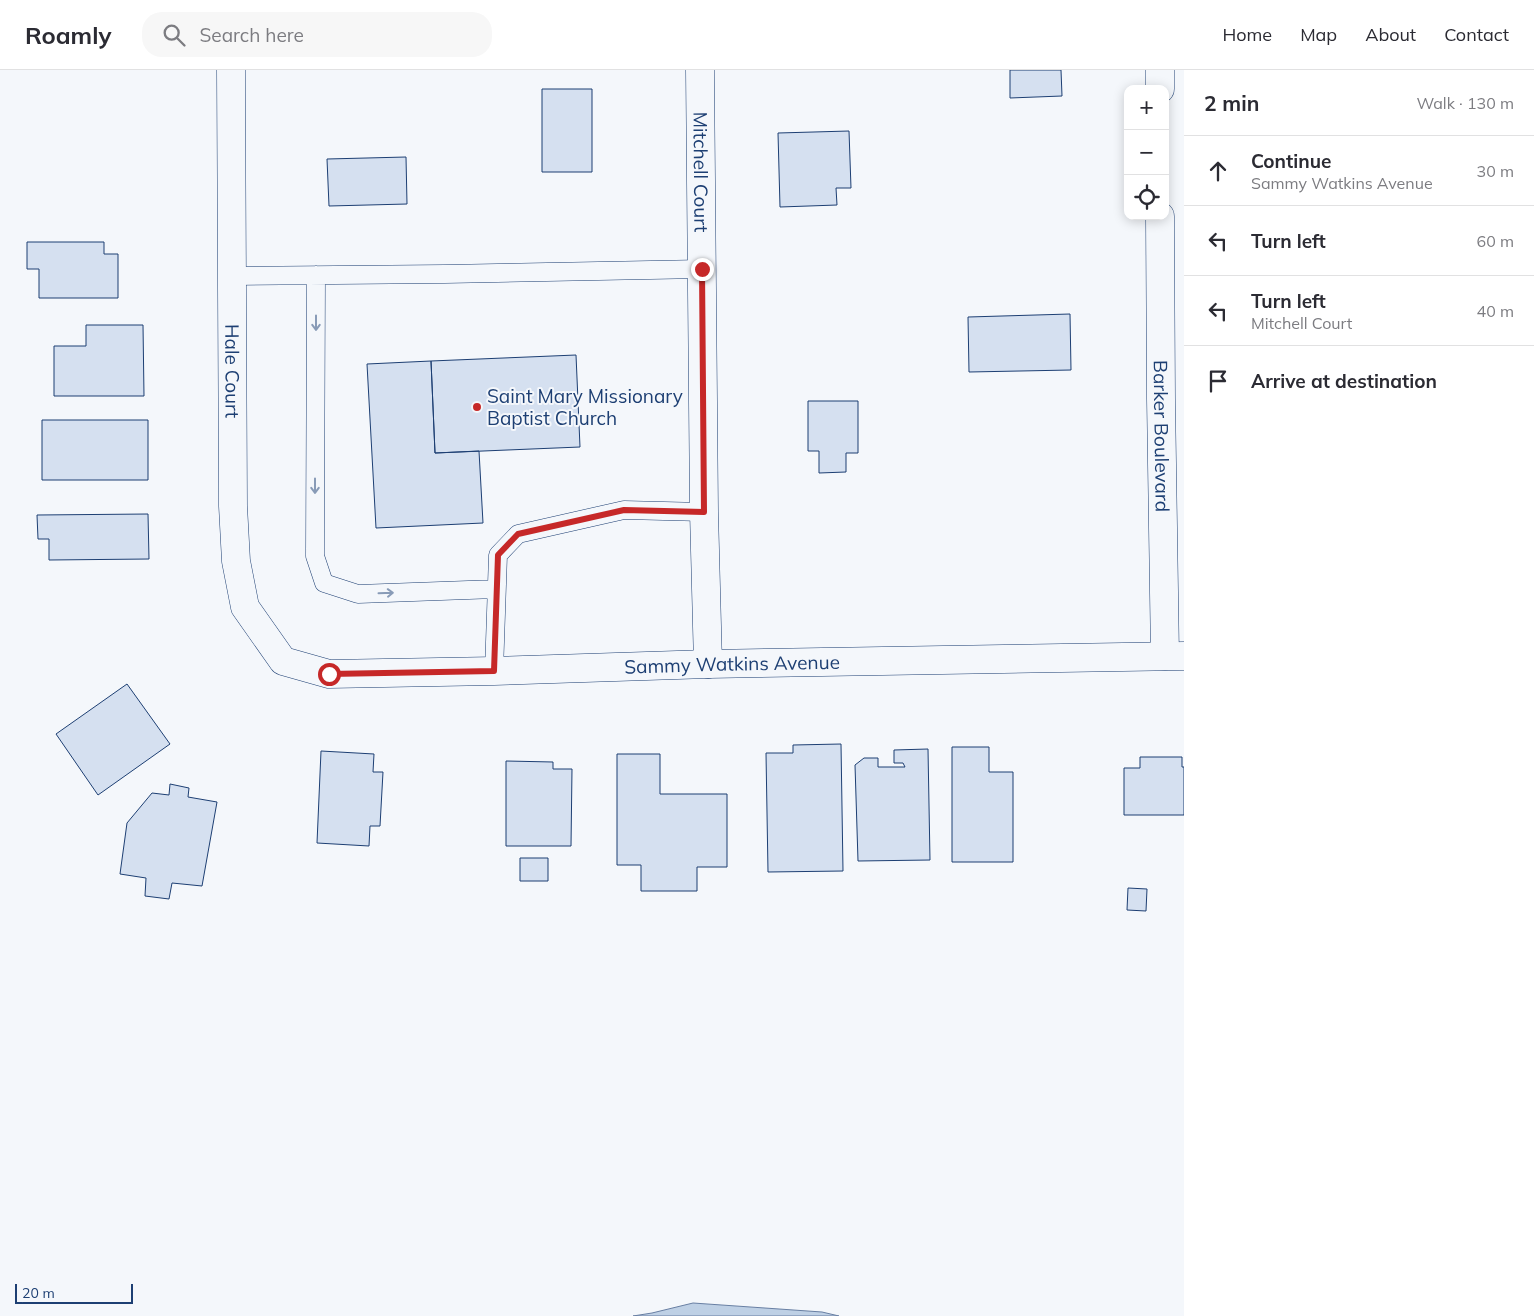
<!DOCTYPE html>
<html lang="en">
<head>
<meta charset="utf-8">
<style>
	body { margin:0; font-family:Mulish,sans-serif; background:#f7f7f7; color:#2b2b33 }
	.controls { position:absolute; right:15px; top:15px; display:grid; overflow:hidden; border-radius:10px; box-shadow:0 2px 12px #0003 }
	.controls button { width:45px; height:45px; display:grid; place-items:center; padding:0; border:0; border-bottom:1px solid #e1e1e2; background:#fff; color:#2b2b33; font:25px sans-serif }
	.scale { position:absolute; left:15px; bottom:12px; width:118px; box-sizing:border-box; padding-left:5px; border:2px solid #1d3f73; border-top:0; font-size:14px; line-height:18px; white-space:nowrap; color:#1d3f73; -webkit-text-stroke:4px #f4f7fb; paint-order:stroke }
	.stop { position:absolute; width:15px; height:15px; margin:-11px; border:4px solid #c62828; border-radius:50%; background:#fff }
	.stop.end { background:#c62828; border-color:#fff; box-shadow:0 1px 5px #0008 }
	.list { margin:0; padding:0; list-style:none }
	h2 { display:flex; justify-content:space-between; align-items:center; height:65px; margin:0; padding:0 20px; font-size:21px }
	h2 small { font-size:16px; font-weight:400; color:#7c7c81 }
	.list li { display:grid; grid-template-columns:32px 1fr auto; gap:15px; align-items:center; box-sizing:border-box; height:70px; padding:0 20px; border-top:1px solid #e1e1e2 }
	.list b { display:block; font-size:19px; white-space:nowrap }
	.list p { margin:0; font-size:16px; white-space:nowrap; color:#7c7c81 }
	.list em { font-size:16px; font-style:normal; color:#7c7c81 }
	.icon { flex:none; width:28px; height:28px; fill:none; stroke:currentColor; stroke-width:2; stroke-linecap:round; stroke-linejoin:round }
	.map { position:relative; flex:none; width:1184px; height:1246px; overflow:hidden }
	header { display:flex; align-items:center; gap:30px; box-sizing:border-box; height:70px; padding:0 25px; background:#fff; border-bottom:1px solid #e1e1e2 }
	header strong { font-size:24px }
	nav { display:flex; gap:28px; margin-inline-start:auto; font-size:18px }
	.search { width:350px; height:45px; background:#f7f7f7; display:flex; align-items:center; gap:12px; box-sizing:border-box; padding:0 18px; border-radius:20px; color:#7c7c81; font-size:19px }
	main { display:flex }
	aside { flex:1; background:#fff }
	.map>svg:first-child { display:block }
	.water { fill:#bed0e5; stroke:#687fa3 }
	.building { fill:#d5e0f0; stroke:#1d3f73 }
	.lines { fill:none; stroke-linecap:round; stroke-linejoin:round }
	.lane-casing { stroke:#1d3f73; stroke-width:19 }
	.street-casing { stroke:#1d3f73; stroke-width:29 }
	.lane { stroke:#f4f7fb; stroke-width:18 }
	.street { stroke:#f4f7fb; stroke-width:28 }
	.oneway { stroke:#889bb7 }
	.route { stroke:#c62828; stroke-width:6 }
	.poi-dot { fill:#c62828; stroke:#f4f7fb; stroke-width:2 }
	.labels { text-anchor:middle; stroke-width:4; stroke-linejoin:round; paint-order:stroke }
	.street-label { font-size:19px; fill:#1d3f73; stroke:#f4f7fb }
	.poi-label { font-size:19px; fill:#1d3f73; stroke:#f4f7fb; text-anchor:start }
</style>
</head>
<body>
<header>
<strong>Roamly</strong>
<div class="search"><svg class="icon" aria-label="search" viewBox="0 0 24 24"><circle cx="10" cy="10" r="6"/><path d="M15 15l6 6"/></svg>Search here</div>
<nav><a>Home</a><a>Map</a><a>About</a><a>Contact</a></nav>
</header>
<main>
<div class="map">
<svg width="1184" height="1246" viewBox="0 0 1184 1246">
	<rect width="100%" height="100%" fill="#f4f7fb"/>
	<!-- water -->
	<path class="water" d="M 693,1233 L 822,1242 L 839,1246 L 633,1246 L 652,1243 Z"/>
	<!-- building -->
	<path class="building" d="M 1010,0 L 1061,0 L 1062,26 L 1010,28 Z
		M 542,19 L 592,19 L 592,102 L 542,102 Z
		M 849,61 L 851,118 L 836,118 L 837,135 L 780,137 L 778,63 Z
		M 406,87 L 407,134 L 329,136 L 327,89 Z
		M 27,172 L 104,172 L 104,184 L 118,184 L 118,228 L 39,228 L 39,199 L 27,199 Z
		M 1070,244 L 1071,300 L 969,302 L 968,247 Z
		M 86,255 L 143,255 L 144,326 L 54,326 L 54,276 L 86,276 Z
		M 576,285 L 580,377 L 435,383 L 431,291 Z
		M 431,291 L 435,383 L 479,381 L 483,453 L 376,458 L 367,294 Z
		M 808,331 L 858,331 L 858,383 L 846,383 L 846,402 L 819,403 L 819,381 L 808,381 Z
		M 42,350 L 148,350 L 148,410 L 42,410 Z
		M 148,444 L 149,489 L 49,490 L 49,469 L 38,469 L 37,445 Z
		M 127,614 L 170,674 L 98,725 L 56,664 Z
		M 841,674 L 843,801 L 768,802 L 766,683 L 793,683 L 793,675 Z
		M 952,677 L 989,677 L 989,702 L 1013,702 L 1013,792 L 952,792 Z
		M 928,679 L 930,790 L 858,791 L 855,695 L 864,688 L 878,688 L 878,697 L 905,697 L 903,693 L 894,693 L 894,680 Z
		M 321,681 L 374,684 L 373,702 L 383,702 L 380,756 L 370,756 L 369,776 L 317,773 Z
		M 617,684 L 660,684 L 660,724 L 727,724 L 727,797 L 697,797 L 697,821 L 641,821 L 641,795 L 617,795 Z
		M 1140,687 L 1182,687 L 1182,697 L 1184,697 L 1184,745 L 1124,745 L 1124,698 L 1140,698 Z
		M 506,691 L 553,692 L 553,699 L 572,699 L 571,776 L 506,776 Z
		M 170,714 L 189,718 L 188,727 L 217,732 L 202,816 L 172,813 L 169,829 L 145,826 L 146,808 L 120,804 L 127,753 L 152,723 L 169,725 Z
		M 520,788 L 548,788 L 548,811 L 520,811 Z
		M 1128,818 L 1147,819 L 1146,841 L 1127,840 Z"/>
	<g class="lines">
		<!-- lane casing -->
		<g class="lane-casing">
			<path id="lane" d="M 316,205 L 315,486 L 324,513 L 358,524 L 496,519
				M 232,206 L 445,204 L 702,199
				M 494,601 L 498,485 L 518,464 L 624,440 L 704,442"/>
		</g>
		<!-- street casing -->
		<g class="street-casing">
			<g id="street">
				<path id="s1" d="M 231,0 L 233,436 L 236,491 L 245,537 L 283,591 L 329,604 L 494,601 L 708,594 L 1184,586"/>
				<path id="s2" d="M 700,0 L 704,442 L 708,594"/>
				<path d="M 1160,0 L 1160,19"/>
				<path id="s3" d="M 1160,146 L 1161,329 L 1165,586"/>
			</g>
		</g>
		<!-- lane -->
		<use href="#lane" class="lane"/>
		<!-- street -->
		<use href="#street" class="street"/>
	</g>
	<!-- one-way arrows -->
	<defs><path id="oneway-shaft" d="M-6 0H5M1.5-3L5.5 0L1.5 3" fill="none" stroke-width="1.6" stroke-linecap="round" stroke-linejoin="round" transform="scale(1.25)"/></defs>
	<g class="oneway">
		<use href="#oneway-shaft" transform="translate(316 253) rotate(90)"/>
		<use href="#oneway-shaft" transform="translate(315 416) rotate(90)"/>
		<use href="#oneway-shaft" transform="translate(386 523) rotate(-2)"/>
	</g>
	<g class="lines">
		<!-- route -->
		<path class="route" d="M 329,604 L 494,601 L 498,485 L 518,464 L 624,440 L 704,442 L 702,199"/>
	</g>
	<!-- markers -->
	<circle class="poi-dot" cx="477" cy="337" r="5"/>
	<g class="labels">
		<!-- street labels -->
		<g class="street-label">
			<text dy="7" stroke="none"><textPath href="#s2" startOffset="102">Mitchell Court</textPath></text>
			<text dy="7" stroke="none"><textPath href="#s1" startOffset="301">Hale Court</textPath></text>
			<text dy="7" stroke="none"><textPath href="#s3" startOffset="220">Barker Boulevard</textPath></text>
			<text dy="7" stroke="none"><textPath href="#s1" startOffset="1055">Sammy Watkins Avenue</textPath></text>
		</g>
		<!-- poi labels -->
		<g class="poi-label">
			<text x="487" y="333">Saint Mary Missionary<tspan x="487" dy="22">Baptist Church</tspan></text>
		</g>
	</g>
</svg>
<div class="controls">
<button>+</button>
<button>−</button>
<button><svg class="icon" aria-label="locate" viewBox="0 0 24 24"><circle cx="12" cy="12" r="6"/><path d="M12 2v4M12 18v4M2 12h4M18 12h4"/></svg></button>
</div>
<div class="scale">20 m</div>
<div class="stop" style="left:329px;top:604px"></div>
<div class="stop end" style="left:702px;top:199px"></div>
</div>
<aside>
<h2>2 min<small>Walk · 130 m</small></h2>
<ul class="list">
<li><svg class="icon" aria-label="ahead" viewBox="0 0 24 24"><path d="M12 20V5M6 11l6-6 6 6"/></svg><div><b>Continue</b><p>Sammy Watkins Avenue</p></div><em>30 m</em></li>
<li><svg class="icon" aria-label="left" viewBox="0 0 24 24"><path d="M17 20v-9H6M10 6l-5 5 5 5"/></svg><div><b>Turn left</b></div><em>60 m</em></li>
<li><svg class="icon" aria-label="left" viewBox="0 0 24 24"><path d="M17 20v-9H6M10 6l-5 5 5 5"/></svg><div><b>Turn left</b><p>Mitchell Court</p></div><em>40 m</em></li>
<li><svg class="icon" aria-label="arrive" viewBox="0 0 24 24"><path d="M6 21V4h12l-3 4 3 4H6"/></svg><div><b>Arrive at destination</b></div></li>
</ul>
</aside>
</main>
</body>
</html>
